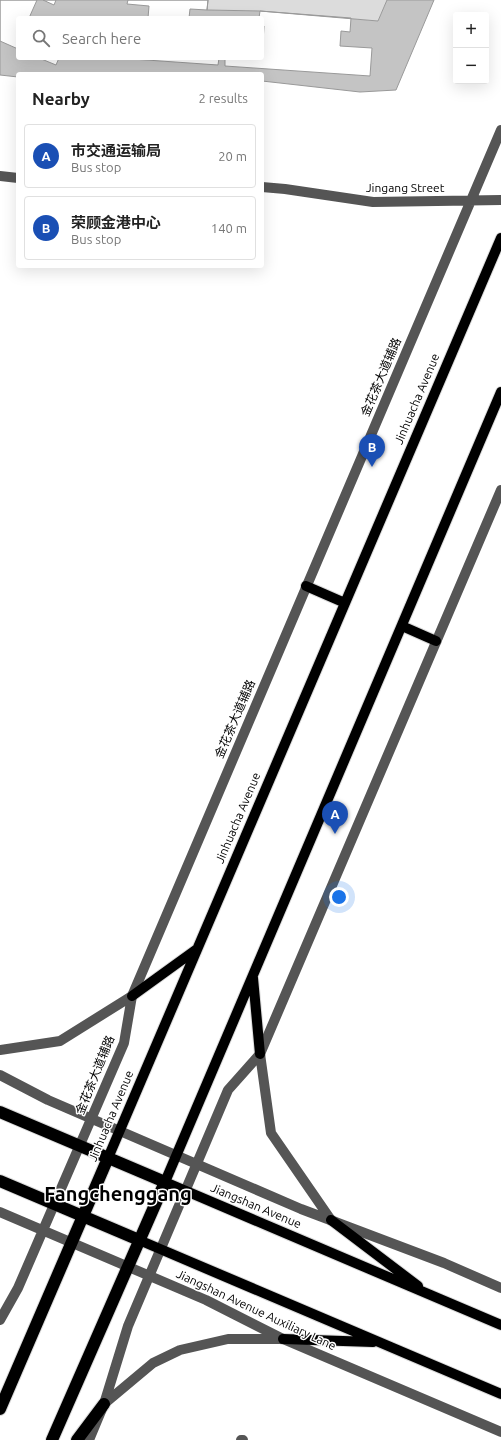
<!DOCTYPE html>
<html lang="en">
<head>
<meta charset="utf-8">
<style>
	body { margin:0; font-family:Ubuntu,"Noto Sans SC",sans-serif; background:#f6f6f6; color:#222 }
	.controls { position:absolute; right:12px; top:12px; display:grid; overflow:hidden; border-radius:4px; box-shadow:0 4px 16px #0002 }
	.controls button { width:36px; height:36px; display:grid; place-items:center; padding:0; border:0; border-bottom:1px solid #e0e0e0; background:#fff; color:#222; font:20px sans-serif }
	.you { position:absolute; left:339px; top:897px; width:14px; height:14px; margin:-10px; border:3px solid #fff; border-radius:50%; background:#1a73e8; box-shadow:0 0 0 6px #1a73e833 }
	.badge { display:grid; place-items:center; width:26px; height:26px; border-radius:50%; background:#000; color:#fff; font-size:13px; font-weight:700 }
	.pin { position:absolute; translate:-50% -33px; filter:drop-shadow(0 1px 2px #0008) }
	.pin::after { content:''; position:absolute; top:21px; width:14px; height:12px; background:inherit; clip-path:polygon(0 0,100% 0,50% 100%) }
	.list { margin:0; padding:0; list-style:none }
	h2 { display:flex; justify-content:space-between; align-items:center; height:52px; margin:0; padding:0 16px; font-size:17px }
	h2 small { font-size:13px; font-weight:400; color:#767676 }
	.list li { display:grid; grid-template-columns:26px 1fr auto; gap:12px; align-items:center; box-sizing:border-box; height:64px; margin:0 8px 8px; padding:0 8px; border:1px solid #e0e0e0; border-radius:4px }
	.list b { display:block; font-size:15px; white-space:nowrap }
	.list p { margin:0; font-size:13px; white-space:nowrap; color:#767676 }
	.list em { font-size:13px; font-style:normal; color:#767676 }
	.icon { flex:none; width:22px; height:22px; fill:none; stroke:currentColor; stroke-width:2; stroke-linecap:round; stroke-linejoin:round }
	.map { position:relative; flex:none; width:501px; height:1440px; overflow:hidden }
	.search { position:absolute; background:#fff; box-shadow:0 4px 16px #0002; left:16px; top:16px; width:248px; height:44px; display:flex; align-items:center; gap:10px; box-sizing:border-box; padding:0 14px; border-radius:4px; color:#767676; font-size:15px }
	.panel { position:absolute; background:#fff; box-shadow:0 4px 16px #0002; left:16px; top:72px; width:248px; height:196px; border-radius:4px }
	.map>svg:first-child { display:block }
	.green { fill:#dcdcdc }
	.building { fill:#c4c4c4; stroke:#999; fill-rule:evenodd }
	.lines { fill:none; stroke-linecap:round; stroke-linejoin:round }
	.major-casing { stroke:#dbdbdb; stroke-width:12 }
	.highway-casing { stroke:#dbdbdb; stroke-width:14 }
	.minor { stroke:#555; stroke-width:10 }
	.major { stroke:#000; stroke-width:10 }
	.highway { stroke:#000; stroke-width:12 }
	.labels { text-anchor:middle; stroke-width:3; stroke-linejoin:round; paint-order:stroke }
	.street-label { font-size:12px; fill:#000; stroke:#fff }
	.town-label { font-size:20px; font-weight:bold; fill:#000; stroke:#fff }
</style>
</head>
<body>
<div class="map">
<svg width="501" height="1440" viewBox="0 0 501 1440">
	<rect width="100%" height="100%" fill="#fff"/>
	<!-- green -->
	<path class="green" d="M 208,0 L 387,0 L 378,21 L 260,11 L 207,10 Z"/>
	<!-- building -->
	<path class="building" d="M 0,0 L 208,0 L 207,10 L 260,11 L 378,21 L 387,0 L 434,0 L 396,90 L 360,92 L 262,81 L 262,74 L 113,73 L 18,74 L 18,77 L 0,75 ZM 18,18 L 262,18 L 262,58 L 18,58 Z
		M 0,0 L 37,0 L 29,18 L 18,18 L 18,49 L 0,41 Z
		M 43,0 L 56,0 L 54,5 Z
		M 128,0 L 208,0 L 207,10 L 190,9 L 189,18 L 148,18 L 149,6 L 127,4 Z
		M 260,11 L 351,18 L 350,32 L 341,31 L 340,46 L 372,48 L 370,76 L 225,66 L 225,58 L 262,58 L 264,26 L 262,26 L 262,18 L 259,18 Z
		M 39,58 L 59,58 L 56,65 Z
		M 118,58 L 219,58 L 218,65 Z"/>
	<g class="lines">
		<!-- major casing -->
		<g class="major-casing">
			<path id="major" d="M 501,392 L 165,1182 L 501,1325
				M 306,586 L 345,603
				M 402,626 L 436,641
				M 253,978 L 260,1054
				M 132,996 L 197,949
				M 108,1158 L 501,238
				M 331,1220 L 418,1286
				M 139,1240 L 501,1394
				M 283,1339 L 373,1342"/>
		</g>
		<!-- highway casing -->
		<g class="highway-casing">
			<path id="highway" d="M 0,1112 L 165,1182 L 52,1440
				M 0,1181 L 139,1240
				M 0,1409 L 108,1158
				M 77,1440 L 104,1404"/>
		</g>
		<!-- minor -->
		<path class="minor" d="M 0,176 L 18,178
			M 262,187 L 285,189 L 373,202 L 501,200
			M 0,1050 L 60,1041 L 132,996
			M 260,1054 L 271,1133 L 331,1220
			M 0,1075 L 48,1100 L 301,1209 L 444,1263 L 501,1288
			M 0,1212 L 206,1300 L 283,1339 L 501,1432
			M 0,1320 L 18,1288 L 124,1043 L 132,996 L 501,130
			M 104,1404 L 153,1363 L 180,1350 L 228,1339 L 281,1339
			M 89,1440 L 104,1404 L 128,1326 L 228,1090 L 260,1054 L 501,490
			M 241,1440 L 243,1440"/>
		<!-- major -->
		<use href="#major" class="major"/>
		<!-- highway -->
		<use href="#highway" class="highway"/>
	</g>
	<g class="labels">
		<!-- street labels -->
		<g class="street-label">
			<text x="405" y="192">Jingang Street</text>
			<text transform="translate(381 377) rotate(-67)" y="4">金花茶大道辅路</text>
			<text transform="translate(417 399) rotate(-67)" y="4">Jinhuacha Avenue</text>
			<text transform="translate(235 719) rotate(-67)" y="4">金花茶大道辅路</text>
			<text transform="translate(238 818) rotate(-67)" y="4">Jinhuacha Avenue</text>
			<text transform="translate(95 1075) rotate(-68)" y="4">金花茶大道辅路</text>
			<text transform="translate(111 1116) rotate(-67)" y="4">Jinhuacha Avenue</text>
			<text transform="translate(256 1206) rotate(23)" y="4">Jiangshan Avenue</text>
			<text transform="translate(256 1310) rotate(25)" y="4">Jiangshan Avenue Auxiliary Lane</text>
		</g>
		<!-- town labels -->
		<g class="town-label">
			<text x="118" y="1201">Fangchenggang</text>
		</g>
	</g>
</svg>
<div class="controls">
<button>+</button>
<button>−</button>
</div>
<div class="you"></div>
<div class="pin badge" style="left:335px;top:834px;background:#1a4fb4">A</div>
<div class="pin badge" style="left:372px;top:467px;background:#1a4fb4">B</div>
<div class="search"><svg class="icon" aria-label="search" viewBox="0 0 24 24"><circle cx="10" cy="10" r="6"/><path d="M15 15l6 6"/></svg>Search here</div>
<section class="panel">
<h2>Nearby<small>2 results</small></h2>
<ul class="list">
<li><span class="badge" style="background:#1a4fb4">A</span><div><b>巿交通运输局</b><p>Bus stop</p></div><em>20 m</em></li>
<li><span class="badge" style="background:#1a4fb4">B</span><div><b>荣顾金港中心</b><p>Bus stop</p></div><em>140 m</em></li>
</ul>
</section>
</div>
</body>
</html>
